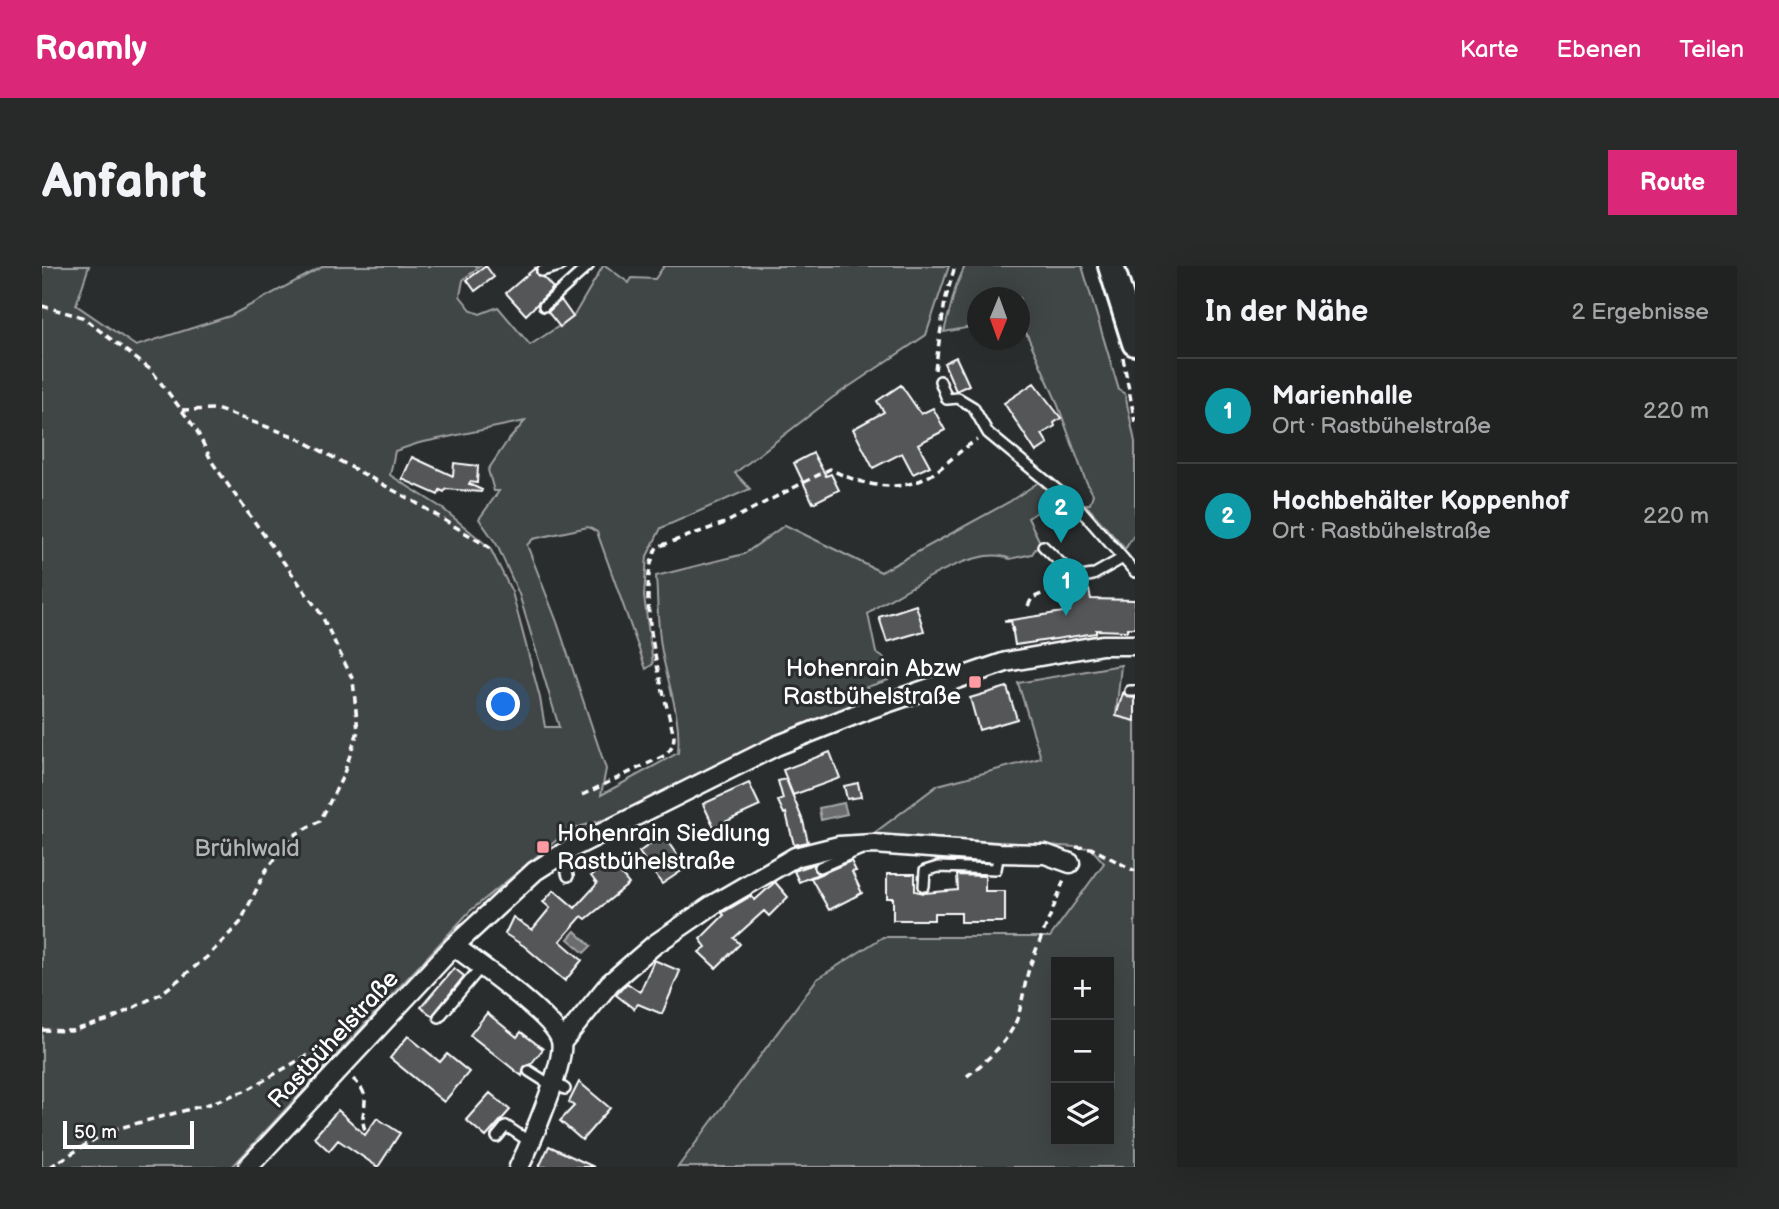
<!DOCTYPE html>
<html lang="de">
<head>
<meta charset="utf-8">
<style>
	body { margin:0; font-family:"Balsamiq Sans",sans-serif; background:#282a2a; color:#f1f3f6 }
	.controls { position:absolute; right:21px; bottom:21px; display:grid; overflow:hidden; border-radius:0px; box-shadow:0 7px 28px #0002 }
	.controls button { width:63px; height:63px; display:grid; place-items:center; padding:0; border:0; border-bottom:2px solid #3d3f40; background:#202222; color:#f1f3f6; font:35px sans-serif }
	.compass { position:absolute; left:925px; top:21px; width:63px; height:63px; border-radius:50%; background:#202222; box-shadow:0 7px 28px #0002; rotate:181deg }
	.scale { position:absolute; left:21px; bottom:18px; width:131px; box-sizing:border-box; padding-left:7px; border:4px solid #fff; border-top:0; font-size:19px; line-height:24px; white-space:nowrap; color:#fff; -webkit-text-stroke:5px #2a2d2e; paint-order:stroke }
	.you { position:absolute; left:462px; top:439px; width:24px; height:24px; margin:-18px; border:5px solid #fff; border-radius:50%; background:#1a73e8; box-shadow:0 0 0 10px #1a73e833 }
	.badge { display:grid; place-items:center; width:46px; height:46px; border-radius:50%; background:#db2777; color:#fff; font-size:23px; font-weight:700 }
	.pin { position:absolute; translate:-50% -58px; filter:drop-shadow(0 2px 4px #0008) }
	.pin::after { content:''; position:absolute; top:37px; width:24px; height:21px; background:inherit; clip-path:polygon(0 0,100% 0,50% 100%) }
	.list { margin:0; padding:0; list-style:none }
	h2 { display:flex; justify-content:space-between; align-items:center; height:91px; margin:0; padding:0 28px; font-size:30px }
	h2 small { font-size:23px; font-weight:400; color:#a2a4a5 }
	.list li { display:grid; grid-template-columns:46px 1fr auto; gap:21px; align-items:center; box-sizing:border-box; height:105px; padding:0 28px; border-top:2px solid #3d3f40 }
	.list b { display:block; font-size:26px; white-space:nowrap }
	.list p { margin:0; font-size:23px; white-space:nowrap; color:#a2a4a5 }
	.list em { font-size:23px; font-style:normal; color:#a2a4a5 }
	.icon { flex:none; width:38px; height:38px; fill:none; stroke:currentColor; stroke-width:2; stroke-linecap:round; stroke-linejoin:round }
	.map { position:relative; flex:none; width:1093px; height:901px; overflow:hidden; border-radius:0px }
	header { display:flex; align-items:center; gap:42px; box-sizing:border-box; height:98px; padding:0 35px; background:#db2777; color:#fff }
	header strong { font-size:33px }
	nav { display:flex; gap:38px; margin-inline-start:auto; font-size:24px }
	.intro { display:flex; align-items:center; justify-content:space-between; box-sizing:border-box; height:168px; padding:0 42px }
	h1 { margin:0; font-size:49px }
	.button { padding:18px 32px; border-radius:0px; background:#db2777; color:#fff; font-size:24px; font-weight:700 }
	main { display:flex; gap:42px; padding:0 42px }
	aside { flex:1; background:#202222; border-radius:0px; box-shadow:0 7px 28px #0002 }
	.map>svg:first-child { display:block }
	.green { fill:#414445; stroke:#a0a2a2; stroke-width:2; fill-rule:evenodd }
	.water { fill:#6a6c6d; stroke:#a6a7a7; stroke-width:2 }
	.building { fill:#555758; stroke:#fff; stroke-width:2 }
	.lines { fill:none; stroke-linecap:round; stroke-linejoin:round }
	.service-casing { stroke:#fff; stroke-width:14 }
	.minor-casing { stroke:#fff; stroke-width:23 }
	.secondary-casing { stroke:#fff; stroke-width:30 }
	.path { stroke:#fff; stroke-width:3.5; stroke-dasharray:7 5; stroke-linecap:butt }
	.service { stroke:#2a2d2e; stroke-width:9 }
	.minor { stroke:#2a2d2e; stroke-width:18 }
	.secondary { stroke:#2a2d2e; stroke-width:24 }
	.poi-dot { fill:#ff9aa2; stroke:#2a2d2e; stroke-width:2.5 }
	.labels { text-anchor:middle; stroke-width:6; stroke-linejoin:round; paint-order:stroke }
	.poi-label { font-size:24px; fill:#fff; stroke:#2a2d2e; text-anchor:end }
	.park-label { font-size:24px; fill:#b3b4b5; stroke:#2a2d2e }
	.street-label { font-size:24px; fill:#fff; stroke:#2a2d2e }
</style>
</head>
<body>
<header>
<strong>Roamly</strong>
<nav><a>Karte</a><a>Ebenen</a><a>Teilen</a></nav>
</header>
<div class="intro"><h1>Anfahrt</h1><a class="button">Route</a></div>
<main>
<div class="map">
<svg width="1093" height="901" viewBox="0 0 1093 901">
	<rect width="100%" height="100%" fill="#2a2d2e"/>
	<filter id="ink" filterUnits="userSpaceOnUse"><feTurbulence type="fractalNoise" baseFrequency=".0143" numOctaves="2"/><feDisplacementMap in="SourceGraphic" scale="14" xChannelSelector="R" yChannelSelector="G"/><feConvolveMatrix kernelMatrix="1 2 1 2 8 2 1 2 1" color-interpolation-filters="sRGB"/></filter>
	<g filter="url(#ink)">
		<!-- green -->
		<path class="green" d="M 0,0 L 47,0 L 34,39 L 94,80 L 188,50 L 282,0 L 438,0 L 421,14 L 418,30 L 430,45 L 438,48 L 456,41 L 488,79 L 531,51 L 561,0 L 564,0 L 587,17 L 590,12 L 613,13 L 622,0 L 907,0 L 884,69 L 790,132 L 693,207 L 708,223 L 619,262 L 605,290 L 602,330 L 611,398 L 604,403 L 555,266 L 546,261 L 491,273 L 485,279 L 515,356 L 564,503 L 559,529 L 636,487 C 639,451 628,425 621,391 C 615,365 616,337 614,310 L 702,288 L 743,259 L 839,306 L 967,236 L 997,216 L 1013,234 L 986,252 L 998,276 L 990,288 L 968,293 C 937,276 864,325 836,340 L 826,348 L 834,387 L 842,392 L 846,414 L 816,424 L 807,443 L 567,552 L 527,564 L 428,645 L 190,901 L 0,901 ZM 483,155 L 464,177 L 446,204 L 452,225 L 457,225 L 437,253 L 455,279 L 477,328 L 517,461 L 503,461 L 498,432 L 470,326 L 448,282 L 400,242 L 348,209 L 353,185 L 377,177 Z
			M 923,0 L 1040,0 L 1077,124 L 1083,128 L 1093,176 L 1093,268 L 1083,283 L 1043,238 L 1048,238 L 1051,228 L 1043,213 L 1014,134 L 978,53 L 978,32 L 936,32 L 935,60 L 902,66 L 914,20 Z
			M 1079,399 L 1074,449 L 1093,455 L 1093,901 L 636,901 L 775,713 L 841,671 L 1008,671 L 1062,597 L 1049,582 L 831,568 L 896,519 L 999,492 L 976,417 ZM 1014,696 L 1067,696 L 1067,875 L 1014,875 Z"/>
		<!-- water -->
		<path class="water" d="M 802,537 L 805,548 L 779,554 L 777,542 Z
			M 533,665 L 549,680 L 542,687 L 526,673 Z"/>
		<!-- building -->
		<path class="building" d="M 444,0 L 452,11 L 433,25 L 425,14 Z
			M 493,2 L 495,9 L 502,12 L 511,22 L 484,49 L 464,27 Z
			M 519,34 L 531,51 L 518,61 L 506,46 Z
			M 914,91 L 927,119 L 914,125 L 902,97 Z
			M 992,117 L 1019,152 L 1012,157 L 1013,160 L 1000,168 L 1006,178 L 994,186 L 962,137 Z
			M 859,119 L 879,148 L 891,142 L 903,164 L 876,178 L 888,200 L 871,208 L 860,187 L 831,202 L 811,163 L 842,146 L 835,135 Z
			M 771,187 L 784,210 L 789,208 L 797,224 L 771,237 L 752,197 Z
			M 370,191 L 411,210 L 412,197 L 436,200 L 435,217 L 428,216 L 427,218 L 440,224 L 439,226 L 404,223 L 402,226 L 398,224 L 396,229 L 360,213 Z
			M 1047,324 L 1049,333 L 1093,334 L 1093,362 L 1085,362 L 1085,365 L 1054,364 L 1054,367 L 973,379 L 969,354 L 1028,345 L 1025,327 Z
			M 874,339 L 882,365 L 845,376 L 837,351 Z
			M 965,421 L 975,453 L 937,464 L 928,432 Z
			M 1081,427 L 1085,431 L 1093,432 L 1093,455 L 1074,450 Z
			M 788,486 L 798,512 L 751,529 L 741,504 Z
			M 744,513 L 761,555 L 766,576 L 752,579 L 744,547 L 742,548 L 736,535 L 741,533 L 736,515 Z
			M 707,517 L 718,540 L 672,561 L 661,538 Z
			M 816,517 L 819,531 L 805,533 L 802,520 Z
			M 621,569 L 644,602 L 620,618 L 597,586 Z
			M 568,595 L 587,618 L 544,653 L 540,650 L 518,675 L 540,694 L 523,715 L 482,680 L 463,668 L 471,651 L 490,664 L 508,642 L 501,636 L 512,624 L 533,642 L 555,618 L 549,610 Z
			M 809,595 L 814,605 L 810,606 L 820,627 L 787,644 L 769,612 Z
			M 772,598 L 772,604 L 776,608 L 757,616 L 752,605 Z
			M 845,608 L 873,608 L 873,625 L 882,627 L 916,624 L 915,609 L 943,610 L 943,625 L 963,625 L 963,656 L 919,656 L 919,647 L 892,647 L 892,654 L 851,654 L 851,632 L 845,632 Z
			M 733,616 L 746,631 L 727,650 L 722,645 L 692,672 L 698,678 L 674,702 L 657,686 L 664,681 L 658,673 L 682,649 L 680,647 L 709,630 L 713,634 Z
			M 612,694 L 638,705 L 620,748 L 596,738 L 592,743 L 574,729 L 585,717 L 598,726 Z
			M 412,702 L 422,710 L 390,750 L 379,741 Z
			M 445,747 L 475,771 L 479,766 L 501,783 L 489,798 L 482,801 L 480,810 L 428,769 Z
			M 366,770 L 398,796 L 405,788 L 427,806 L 402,836 L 348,792 Z
			M 537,816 L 568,842 L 540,874 L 518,855 L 532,840 L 527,836 Z
			M 448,827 L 468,844 L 444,871 L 424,854 Z
			M 296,844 L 323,869 L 335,852 L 358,867 L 336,901 L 296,874 L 287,885 L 272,871 Z
			M 507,880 L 552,901 L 497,901 Z"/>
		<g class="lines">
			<!-- service casing -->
			<g class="service-casing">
				<path id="service" d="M 500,5 L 518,0
					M 502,40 L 546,0
					M 898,115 L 905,133 L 916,132 L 931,141 L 946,167 L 1037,242 L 1093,306
					M 1001,280 L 1034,312 L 1051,309 L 1081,292
					M 1088,425 L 1093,425
					M 520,589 L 526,610
					M 778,601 L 817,584
					M 882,620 L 883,605 L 896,601 L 954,603 L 957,587
					M 397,751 L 439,701
					M 487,805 L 509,819
					M 511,815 L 523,823
					M 455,871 L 464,860 L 488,876"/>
			</g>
			<!-- minor casing -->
			<g class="minor-casing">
				<path id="minor" d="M 412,680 C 433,696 514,751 519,775 C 524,796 488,879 477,901
					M 520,776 L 568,717 L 612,679 L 672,638 L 753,591 L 797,580 L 832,578 L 957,587 L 1003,588 L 1028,597
					M 206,901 L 412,680 L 493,605 L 528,583 L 734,480 L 830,442 L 964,396 L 1060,379 L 1093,379"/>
			</g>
			<!-- secondary casing -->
			<g class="secondary-casing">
				<path id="secondary" d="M 1069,0 L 1093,77"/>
			</g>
			<!-- path -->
			<path class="path" d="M 0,40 L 40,51 L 109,104 L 154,163 L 170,196 L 196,233 L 279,348 L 311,414 L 316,465 L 301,510 L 278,555 L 254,568 L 224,604 L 198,657 L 165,691 L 120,727 L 67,754 L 29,765 L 0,764
				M 1081,92 L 1093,156
				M 893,104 L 903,35 L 913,0
				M 140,144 L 174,143 L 254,171 L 371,235 L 448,282
				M 986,340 L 990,332 L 1023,318
				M 962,355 L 968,355 L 971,366
				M 540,529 L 624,489 L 631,480 L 632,471 C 621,421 591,327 615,281 L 683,257 L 788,203 C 820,220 860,229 892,207 C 907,196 919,183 935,174
				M 1034,581 L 1049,582 L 1093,605
				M 925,810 C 947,793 972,771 978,743 C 982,728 983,714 988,700 C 999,670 1012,643 1022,613
				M 311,813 C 336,834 312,847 325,867
				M 8,901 L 66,865 L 167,838 L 205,824 L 309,764"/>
			<!-- service -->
			<use href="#service" class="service"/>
			<!-- minor -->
			<use href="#minor" class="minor"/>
			<!-- secondary -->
			<use href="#secondary" class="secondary"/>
		</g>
	</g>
	<!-- markers -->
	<g class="poi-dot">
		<rect x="926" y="409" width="14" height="14" rx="3.5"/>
		<rect x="494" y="574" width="14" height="14" rx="3.5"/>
	</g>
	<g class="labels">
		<!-- poi labels -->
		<g class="poi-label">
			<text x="919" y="410">Hohenrain Abzw<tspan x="919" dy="28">Rastbühelstraße</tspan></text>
			<text x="515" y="575" text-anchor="start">Hohenrain Siedlung<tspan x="515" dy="28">Rastbühelstraße</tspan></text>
		</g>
		<!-- park labels -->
		<g class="park-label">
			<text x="205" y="590">Brühlwald</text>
		</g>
		<!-- street labels -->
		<g class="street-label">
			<text transform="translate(291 773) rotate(-47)" y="8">Rastbühelstraße</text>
		</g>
	</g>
</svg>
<div class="controls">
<button>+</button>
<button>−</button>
<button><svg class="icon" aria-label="layers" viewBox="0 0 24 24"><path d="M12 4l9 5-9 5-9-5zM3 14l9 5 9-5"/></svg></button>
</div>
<svg class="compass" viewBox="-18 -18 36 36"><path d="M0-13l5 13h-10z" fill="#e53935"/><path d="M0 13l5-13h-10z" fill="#a2a4a5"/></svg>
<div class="scale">50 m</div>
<div class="you"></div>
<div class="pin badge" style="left:1024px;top:350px;background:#0f9aa8">1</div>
<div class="pin badge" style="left:1019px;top:277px;background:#0f9aa8">2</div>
</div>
<aside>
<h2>In der Nähe<small>2 Ergebnisse</small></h2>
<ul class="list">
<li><span class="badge" style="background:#0f9aa8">1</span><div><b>Marienhalle</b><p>Ort · Rastbühelstraße</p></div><em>220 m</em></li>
<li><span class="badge" style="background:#0f9aa8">2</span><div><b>Hochbehälter Koppenhof</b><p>Ort · Rastbühelstraße</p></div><em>220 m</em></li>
</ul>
</aside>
</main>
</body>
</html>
